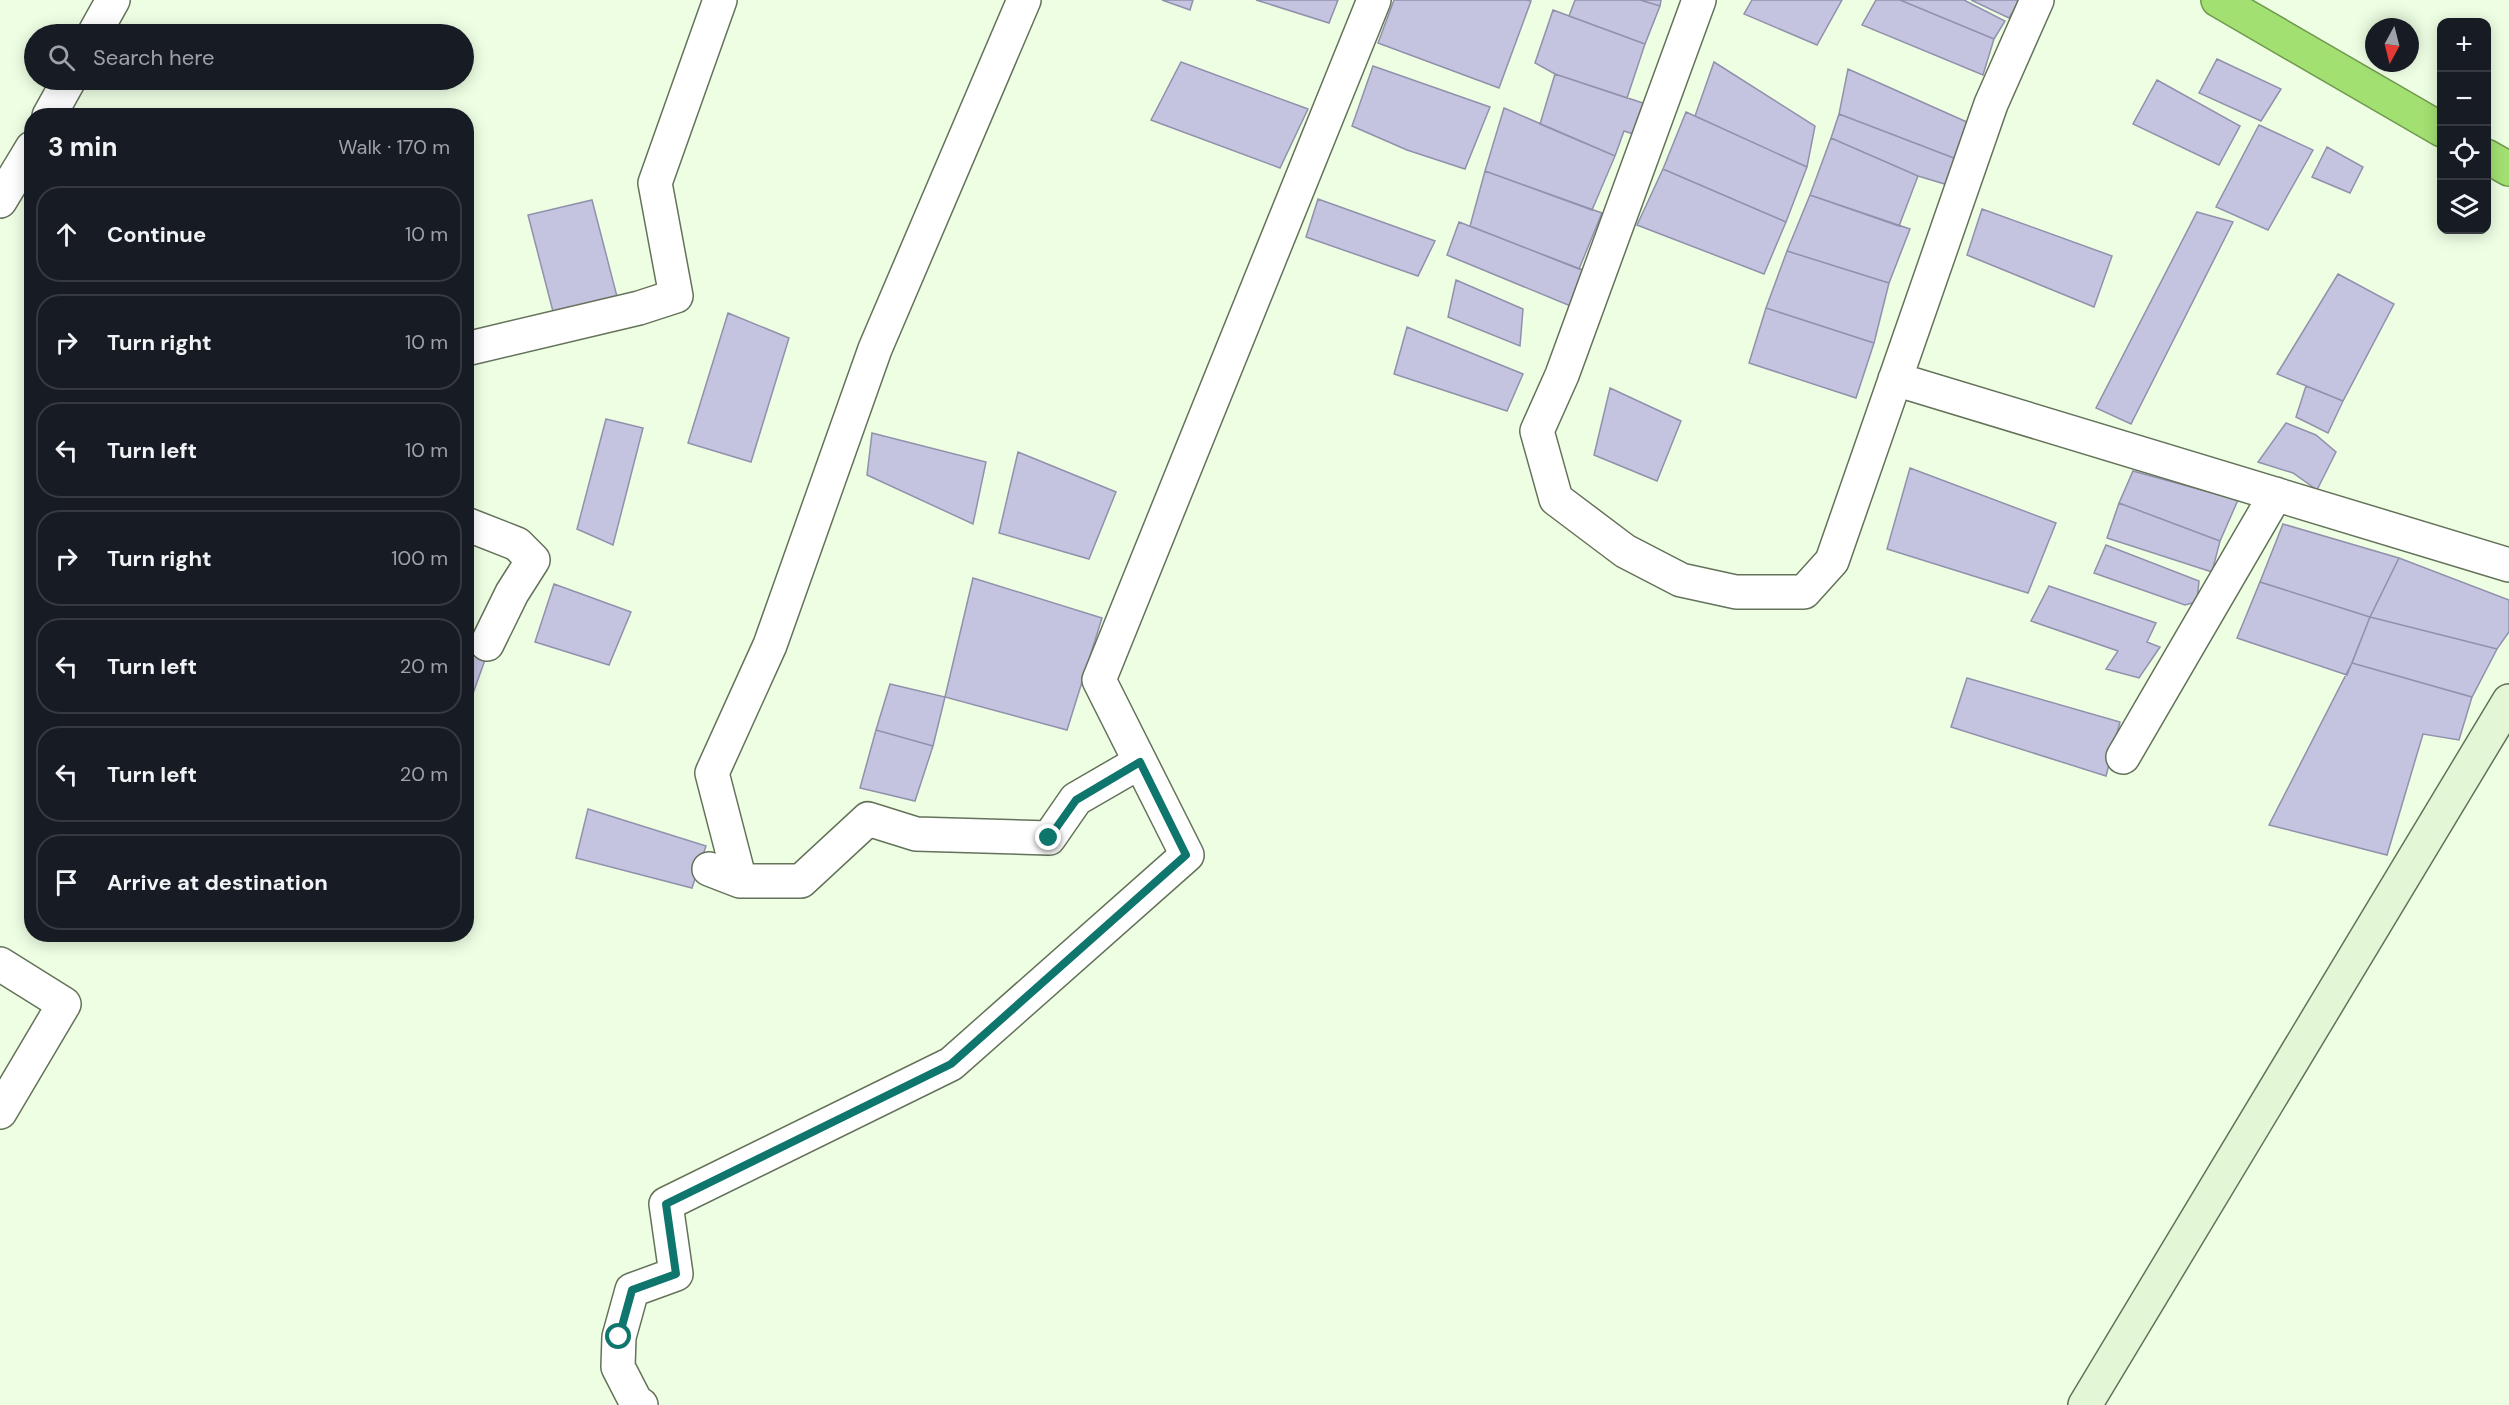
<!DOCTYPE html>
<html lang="en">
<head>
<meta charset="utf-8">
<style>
	body { margin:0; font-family:"DM Sans",sans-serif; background:#242831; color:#f1f3f6 }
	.controls { position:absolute; right:18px; top:18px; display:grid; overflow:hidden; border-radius:12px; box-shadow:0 3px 15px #0003 }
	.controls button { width:54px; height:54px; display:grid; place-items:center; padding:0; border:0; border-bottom:2px solid #363941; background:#171b24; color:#f1f3f6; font:30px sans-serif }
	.compass { position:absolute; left:2365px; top:18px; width:54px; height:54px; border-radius:50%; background:#171b24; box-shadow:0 3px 15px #0003; rotate:187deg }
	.stop { position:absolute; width:18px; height:18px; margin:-14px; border:4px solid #0f766e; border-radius:50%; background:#fff }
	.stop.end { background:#0f766e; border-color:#fff; box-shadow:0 2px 6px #0008 }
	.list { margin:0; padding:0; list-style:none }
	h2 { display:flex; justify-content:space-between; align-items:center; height:78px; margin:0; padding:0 24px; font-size:26px }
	h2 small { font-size:20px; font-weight:400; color:#9ea1a6 }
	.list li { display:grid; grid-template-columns:39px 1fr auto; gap:18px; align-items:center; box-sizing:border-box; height:96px; margin:0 12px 12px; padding:0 12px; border:2px solid #363941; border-radius:24px }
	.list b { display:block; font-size:22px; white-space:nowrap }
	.list em { font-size:20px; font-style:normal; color:#9ea1a6 }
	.icon { flex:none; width:33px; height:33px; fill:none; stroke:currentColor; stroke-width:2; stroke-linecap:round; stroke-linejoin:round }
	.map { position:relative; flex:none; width:2509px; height:1405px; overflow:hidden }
	.search { position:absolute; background:#171b24; box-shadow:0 3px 15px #0003; left:24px; top:24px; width:450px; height:66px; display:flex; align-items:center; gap:15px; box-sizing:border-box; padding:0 21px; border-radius:33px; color:#9ea1a6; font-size:22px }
	.panel { position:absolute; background:#171b24; box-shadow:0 3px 15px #0003; left:24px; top:108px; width:450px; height:834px; border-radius:24px }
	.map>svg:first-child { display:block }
	.building { fill:#c4c3e0; stroke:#9291ac; stroke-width:1.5 }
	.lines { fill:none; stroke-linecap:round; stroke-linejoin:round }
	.street-casing { stroke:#64725a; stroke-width:36 }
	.secondary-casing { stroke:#64725a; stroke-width:36 }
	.highway-casing { stroke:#70994f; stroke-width:36 }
	.street { stroke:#fff; stroke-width:33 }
	.secondary { stroke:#e3f6d5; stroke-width:33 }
	.highway { stroke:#a3e072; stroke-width:33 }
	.route { stroke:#0f766e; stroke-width:8 }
</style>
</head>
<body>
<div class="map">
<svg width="2509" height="1405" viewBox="0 0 2509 1405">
	<rect width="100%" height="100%" fill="#edfee3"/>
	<!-- building -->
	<path class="building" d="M 1162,0 L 1193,0 L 1190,10 Z
		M 1256,0 L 1338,0 L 1329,23 Z
		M 1394,0 L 1527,0 L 1531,1 L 1499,88 L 1378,43 Z
		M 1575,0 L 1640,0 L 1660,6 L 1645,44 L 1569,16 Z
		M 1640,0 L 1661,0 L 1660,6 Z
		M 1752,0 L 1842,0 L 1817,45 L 1744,14 Z
		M 1876,0 L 1900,0 L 1994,39 L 1983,75 L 1862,25 Z
		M 1900,0 L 1964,0 L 2005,21 L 1994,39 Z
		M 1971,0 L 2020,0 L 2009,18 Z
		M 1553,10 L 1645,44 L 1627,98 L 1555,74 L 1535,63 Z
		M 2217,59 L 2281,89 L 2261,121 L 2199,93 Z
		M 1181,62 L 1308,109 L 1280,168 L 1151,120 Z
		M 1714,62 L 1815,126 L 1807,167 L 1695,116 Z
		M 1373,66 L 1490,107 L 1465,169 L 1407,150 L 1352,126 Z
		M 1848,69 L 1969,123 L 1959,160 L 1839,114 Z
		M 1555,74 L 1649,105 L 1636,135 L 1624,131 L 1615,156 L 1540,124 Z
		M 2157,80 L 2240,126 L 2219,165 L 2133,124 Z
		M 1504,108 L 1615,156 L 1592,210 L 1485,171 Z
		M 1686,112 L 1807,167 L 1786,222 L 1663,169 Z
		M 1839,114 L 1959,160 L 1948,185 L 1918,176 L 1831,138 Z
		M 2259,125 L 2313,150 L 2268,230 L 2216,207 Z
		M 1831,138 L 1918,176 L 1899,226 L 1810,195 Z
		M 2327,147 L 2363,167 L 2350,193 L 2312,177 Z
		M 1663,169 L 1786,222 L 1764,274 L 1637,225 Z
		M 1485,171 L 1602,213 L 1579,269 L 1470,226 Z
		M 1810,195 L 1910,229 L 1889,283 L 1787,251 Z
		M 1318,199 L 1435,241 L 1418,276 L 1306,237 Z
		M 592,200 L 621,312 L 557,327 L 528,215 Z
		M 1982,209 L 2112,256 L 2094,307 L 1967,255 Z
		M 2197,212 L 2233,222 L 2131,424 L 2096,408 Z
		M 1459,222 L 1588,272 L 1573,307 L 1447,255 Z
		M 1787,251 L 1889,283 L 1874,343 L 1766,308 Z
		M 2338,274 L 2394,304 L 2343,401 L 2277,374 Z
		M 1456,280 L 1523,309 L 1520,346 L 1448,317 Z
		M 1766,308 L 1874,343 L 1856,398 L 1749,363 Z
		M 728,313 L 789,338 L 751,462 L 688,443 Z
		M 1407,327 L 1523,374 L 1507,411 L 1394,374 Z
		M 2306,386 L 2343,401 L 2328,433 L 2296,417 Z
		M 1610,388 L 1681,421 L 1657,481 L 1594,455 Z
		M 606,419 L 643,428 L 613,545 L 577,529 Z
		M 2286,423 L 2316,435 L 2336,452 L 2317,490 L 2293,473 L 2258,462 Z
		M 872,433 L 986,462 L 973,524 L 867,475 Z
		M 1018,452 L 1116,492 L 1089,559 L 999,533 Z
		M 1910,468 L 2056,523 L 2028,593 L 1887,549 Z
		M 2133,471 L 2238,500 L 2220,541 L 2119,503 Z
		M 2119,503 L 2220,541 L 2212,572 L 2107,538 Z
		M 2283,524 L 2399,558 L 2370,617 L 2260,582 Z
		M 2106,545 L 2199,581 L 2197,602 L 2185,605 L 2094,573 Z
		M 2399,558 L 2509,600 L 2509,632 L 2497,649 L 2370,617 Z
		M 973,578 L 1102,618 L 1067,730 L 945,697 Z
		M 2260,582 L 2370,617 L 2347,675 L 2237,638 Z
		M 554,584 L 631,612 L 609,665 L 535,642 Z
		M 2049,586 L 2156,623 L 2147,642 L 2160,647 L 2139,678 L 2106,669 L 2118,651 L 2031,621 Z
		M 2370,617 L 2497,649 L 2472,697 L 2352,663 Z
		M 466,651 L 486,657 L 466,713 Z
		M 2352,663 L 2472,697 L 2459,740 L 2423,734 L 2387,855 L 2269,825 Z
		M 1967,678 L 2120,722 L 2106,776 L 1951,727 Z
		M 890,684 L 945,697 L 933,746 L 876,730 Z
		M 876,730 L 933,746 L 915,801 L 860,788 Z
		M 588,809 L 706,846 L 692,888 L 576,858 Z"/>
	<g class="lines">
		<!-- street casing -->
		<g class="street-casing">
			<path id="street" d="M 1699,0 L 1562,375 L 1537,431 L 1556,499 L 1625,551 L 1681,580 L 1736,592 L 1804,592 L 1832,561 L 1991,104 L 2037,0
				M 94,34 L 113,0
				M 49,116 L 69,80
				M 0,201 L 32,148
				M 466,349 L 639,308 L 676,296 L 655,183 L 720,0
				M 1895,379 L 2509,565
				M 466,524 L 517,544 L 533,560 L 512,593 L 487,644
				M 2123,757 L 2276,494
				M 709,869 L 740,881 L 801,881 L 868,819 L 916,834 L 1049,838 L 1076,799 L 1140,762
				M 740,881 L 712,773 L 770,645 L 875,349 L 1024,0
				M 0,964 L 64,1004 L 0,1112
				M 641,1405 L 636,1402 L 618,1367 L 619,1337 L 632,1290 L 676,1274 L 666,1204 L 951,1064 L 1187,855 L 1099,680 L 1374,0"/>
		</g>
		<!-- secondary casing -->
		<g class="secondary-casing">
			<path id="secondary" d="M 2085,1405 L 2509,701"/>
		</g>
		<!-- highway casing -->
		<g class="highway-casing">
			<path id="highway" d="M 2218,0 L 2442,130
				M 2486,156 L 2509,169"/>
		</g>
		<!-- street -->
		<use href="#street" class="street"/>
		<!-- secondary -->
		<use href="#secondary" class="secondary"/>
		<!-- highway -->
		<use href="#highway" class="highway"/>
	</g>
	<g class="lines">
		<!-- route -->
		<path class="route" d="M 619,1337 L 632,1290 L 676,1274 L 666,1204 L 951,1064 L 1186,855 L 1140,762 L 1076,800 L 1049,838"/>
	</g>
</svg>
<div class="controls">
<button>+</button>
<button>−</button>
<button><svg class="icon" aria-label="locate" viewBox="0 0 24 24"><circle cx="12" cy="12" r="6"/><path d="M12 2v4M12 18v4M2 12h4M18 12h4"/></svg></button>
<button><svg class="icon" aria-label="layers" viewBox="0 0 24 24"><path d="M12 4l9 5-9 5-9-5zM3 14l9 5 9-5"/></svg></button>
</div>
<svg class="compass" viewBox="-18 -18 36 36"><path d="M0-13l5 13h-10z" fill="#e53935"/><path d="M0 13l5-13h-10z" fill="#9ea1a6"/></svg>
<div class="stop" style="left:619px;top:1337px"></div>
<div class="stop end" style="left:1049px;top:838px"></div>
<div class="search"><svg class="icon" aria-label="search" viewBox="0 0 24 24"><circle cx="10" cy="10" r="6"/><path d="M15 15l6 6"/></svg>Search here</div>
<section class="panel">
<h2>3 min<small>Walk · 170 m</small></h2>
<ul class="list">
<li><svg class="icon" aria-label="ahead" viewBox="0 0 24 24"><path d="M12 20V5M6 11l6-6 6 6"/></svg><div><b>Continue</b></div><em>10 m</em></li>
<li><svg class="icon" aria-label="right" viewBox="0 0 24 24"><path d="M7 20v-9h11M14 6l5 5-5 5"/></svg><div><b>Turn right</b></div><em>10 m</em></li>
<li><svg class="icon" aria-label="left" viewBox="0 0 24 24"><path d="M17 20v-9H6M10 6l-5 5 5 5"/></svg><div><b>Turn left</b></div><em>10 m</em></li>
<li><svg class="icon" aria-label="right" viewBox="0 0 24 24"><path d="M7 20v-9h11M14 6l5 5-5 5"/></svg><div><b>Turn right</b></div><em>100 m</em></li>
<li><svg class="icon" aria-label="left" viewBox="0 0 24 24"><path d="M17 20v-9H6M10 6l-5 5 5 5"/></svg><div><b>Turn left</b></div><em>20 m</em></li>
<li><svg class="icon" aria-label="left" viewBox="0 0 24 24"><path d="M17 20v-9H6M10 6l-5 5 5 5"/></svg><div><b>Turn left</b></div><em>20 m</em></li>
<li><svg class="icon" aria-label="arrive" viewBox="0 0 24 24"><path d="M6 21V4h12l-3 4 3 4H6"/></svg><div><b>Arrive at destination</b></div></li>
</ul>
</section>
</div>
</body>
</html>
